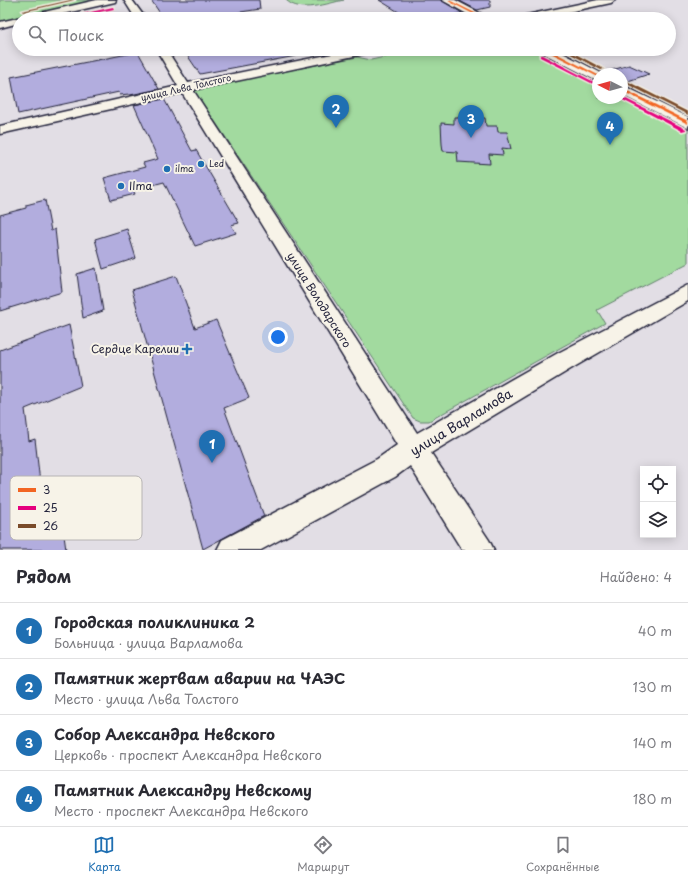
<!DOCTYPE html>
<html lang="ru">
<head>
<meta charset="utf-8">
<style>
	body { margin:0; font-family:"Playpen Sans",sans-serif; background:#f2f2f3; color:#2b2b33 }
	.controls { position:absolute; right:12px; bottom:12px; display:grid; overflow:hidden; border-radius:0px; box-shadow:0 2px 10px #0003 }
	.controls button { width:36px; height:36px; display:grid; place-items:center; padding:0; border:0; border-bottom:1px solid #e1e1e2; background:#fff; color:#2b2b33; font:20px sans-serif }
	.compass { position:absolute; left:592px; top:68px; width:36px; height:36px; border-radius:50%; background:#fff; box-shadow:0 2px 10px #0003; rotate:276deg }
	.you { position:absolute; left:278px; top:337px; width:14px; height:14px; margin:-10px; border:3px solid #fff; border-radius:50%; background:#1a73e8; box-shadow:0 0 0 6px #1a73e833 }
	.badge { display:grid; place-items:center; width:26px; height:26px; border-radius:50%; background:#1f6fb2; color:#fff; font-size:13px; font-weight:700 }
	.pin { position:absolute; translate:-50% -33px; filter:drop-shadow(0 1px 2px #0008) }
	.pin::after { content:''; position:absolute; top:21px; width:14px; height:12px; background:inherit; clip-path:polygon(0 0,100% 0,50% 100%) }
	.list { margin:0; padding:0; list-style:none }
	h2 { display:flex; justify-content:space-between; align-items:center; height:52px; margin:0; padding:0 16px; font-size:17px }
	h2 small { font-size:13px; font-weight:400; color:#7c7c81 }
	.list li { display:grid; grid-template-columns:26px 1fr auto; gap:12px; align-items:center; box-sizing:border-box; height:56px; padding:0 16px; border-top:1px solid #e1e1e2 }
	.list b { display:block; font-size:15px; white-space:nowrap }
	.list p { margin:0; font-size:13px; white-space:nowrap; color:#7c7c81 }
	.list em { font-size:13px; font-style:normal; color:#7c7c81 }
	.icon { flex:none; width:22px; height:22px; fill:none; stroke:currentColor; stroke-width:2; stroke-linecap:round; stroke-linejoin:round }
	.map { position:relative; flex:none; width:688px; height:550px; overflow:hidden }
	.search { position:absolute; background:#fff; box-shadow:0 2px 10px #0003; left:12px; right:12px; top:12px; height:44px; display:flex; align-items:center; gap:10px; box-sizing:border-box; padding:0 14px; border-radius:22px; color:#7c7c81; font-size:15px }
	.sheet { height:276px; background:#fff }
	nav { display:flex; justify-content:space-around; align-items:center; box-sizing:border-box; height:56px; border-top:1px solid #e1e1e2; background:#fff; font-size:11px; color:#7c7c81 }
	nav a { display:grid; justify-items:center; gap:2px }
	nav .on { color:#1f6fb2 }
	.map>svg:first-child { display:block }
	.green { fill:#a2da9f; stroke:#627e6d }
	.building { fill:#b2adde; stroke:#22223b }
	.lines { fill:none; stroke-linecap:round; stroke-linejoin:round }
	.minor-casing { stroke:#22223b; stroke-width:3 }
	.secondary-casing { stroke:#22223b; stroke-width:3 }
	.minor { fill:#f7f3e8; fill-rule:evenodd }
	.secondary { fill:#f7f3e8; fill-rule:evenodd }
	.bus-1-casing { stroke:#f7f3e8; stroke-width:3 }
	.bus-2-casing { stroke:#f7f3e8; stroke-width:3 }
	.bus-3-casing { stroke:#f7f3e8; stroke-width:3 }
	.bus-1 { fill:#f26522; fill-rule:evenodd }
	.bus-2 { fill:#e5007d; fill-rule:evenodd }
	.bus-3 { fill:#7a4b2a; fill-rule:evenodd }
	.poi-dot { fill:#1f6fb2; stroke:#f7f3e8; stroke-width:1.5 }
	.labels { text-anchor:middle; stroke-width:4; stroke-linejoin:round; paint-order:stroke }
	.far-street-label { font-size:9px; fill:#22223b; stroke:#f7f3e8 }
	.far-poi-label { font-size:9px; fill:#22223b; stroke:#f7f3e8; text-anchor:start }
	.poi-label { font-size:11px; fill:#22223b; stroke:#f7f3e8; text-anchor:start }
	.street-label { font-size:11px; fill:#22223b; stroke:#f7f3e8 }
	.near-street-label { font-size:13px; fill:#22223b; stroke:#f7f3e8 }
	.key { fill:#f7f3e8; stroke:#b7b4b4; stroke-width:1 }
	.key-label { font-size:11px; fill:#22223b }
</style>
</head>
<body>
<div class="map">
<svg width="688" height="550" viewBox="0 0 688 550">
	<rect width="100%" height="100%" fill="#e2dee5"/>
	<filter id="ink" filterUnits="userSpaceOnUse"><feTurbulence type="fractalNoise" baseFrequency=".025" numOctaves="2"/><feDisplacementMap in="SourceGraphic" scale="8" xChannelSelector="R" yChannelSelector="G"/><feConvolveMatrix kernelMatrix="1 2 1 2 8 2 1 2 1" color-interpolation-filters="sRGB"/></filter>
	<g filter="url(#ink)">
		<!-- green -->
		<path class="green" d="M 0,0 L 100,0 L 0,22 Z
			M 286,0 L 344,0 C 328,3 300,14 286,0 Z
			M 422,49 L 533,49 L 598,83 L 598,98 L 622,98 L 622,95 L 688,130 L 688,263 L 597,310 L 605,323 L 429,421 L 420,421 L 413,418 L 194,90 L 198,88 L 357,57 L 371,60 Z"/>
		<!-- building -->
		<path class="building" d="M 151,0 L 259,0 L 260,9 L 196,19 L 164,19 Z
			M 379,0 L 441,0 L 462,13 L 431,19 L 410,19 Z
			M 458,0 L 490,0 L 490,7 L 477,10 Z
			M 183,49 L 295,49 L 296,56 L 200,74 Z
			M 138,52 L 159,89 L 130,95 L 129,94 L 120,95 L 119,92 L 18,114 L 11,77 Z
			M 629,65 L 649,74 L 628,81 L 622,77 L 622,74 L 615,74 L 609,71 Z
			M 164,99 L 192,151 L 196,150 L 239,223 L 231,225 L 236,233 L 195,246 L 164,182 L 133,190 L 135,194 L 111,200 L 104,178 L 145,167 L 143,163 L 158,159 L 134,105 Z
			M 454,117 L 485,118 L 486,126 L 497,126 L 498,132 L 507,132 L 511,149 L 502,148 L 503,155 L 489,154 L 490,164 L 458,162 L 457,152 L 443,151 L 442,144 L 441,123 L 454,124 Z
			M 45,200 L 51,231 L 55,229 L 62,292 L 0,311 L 0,215 L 26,208 L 26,205 Z
			M 127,229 L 136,258 L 103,269 L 95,239 Z
			M 96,268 L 103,311 L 83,318 L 77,274 Z
			M 176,276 L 195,328 L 216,320 L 249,398 L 224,408 L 264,516 L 203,549 L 132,290 Z
			M 69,325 L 81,386 L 25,409 L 29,441 L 35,439 L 41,491 L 57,485 L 66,550 L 0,550 L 0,350 Z"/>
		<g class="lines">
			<!-- minor casing -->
			<g class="minor-casing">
				<path id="minor" d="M 124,0 L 132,0 L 146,19 L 136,19 Z
					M 598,0 L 615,0 L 611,3 L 535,19 L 517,19 L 522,16 Z
					M 156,49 L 166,49 L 188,83 L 357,49 L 378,49 L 373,52 L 193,90 L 417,433 L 558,353 L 688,285 L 688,301 L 574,367 L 431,453 L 489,540 L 494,550 L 462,550 L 410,466 L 395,477 L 261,550 L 217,550 L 222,540 L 377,459 L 397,445 L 182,93 L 0,134 L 0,126 L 178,86 Z"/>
			</g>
			<!-- secondary casing -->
			<g class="secondary-casing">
				<path id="secondary" d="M 97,0 L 116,0 L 115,2 L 40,19 L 19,19 L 19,23 L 0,28 L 0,22 Z
					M 442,0 L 455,0 L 491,19 L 476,19 Z
					M 539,49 L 555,49 L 603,74 L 598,74 L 598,80 L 593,79 L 541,52 Z
					M 622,85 L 688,117 L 688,128 L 622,95 Z"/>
			</g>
			<!-- minor -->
			<use href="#minor" class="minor"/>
			<!-- secondary -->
			<use href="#secondary" class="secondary"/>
			<!-- bus-1 casing -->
			<g class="bus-1-casing">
				<path id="bus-1" d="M 446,0 L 449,0 L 487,19 L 483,19 Z
					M 543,49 L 548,49 L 598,75 L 598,77 Z
					M 622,88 L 688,121 L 688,124 L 622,91 Z"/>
			</g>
			<!-- bus-2 casing -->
			<g class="bus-2-casing">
				<path id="bus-2" d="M 113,7 L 114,9 L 66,19 L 60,19 Z
					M 540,55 L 542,55 L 596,83 L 593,84 L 540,57 Z
					M 622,97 L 686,129 L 686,130 L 682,131 L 621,99 L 620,98 L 622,98 Z"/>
			</g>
			<!-- bus-3 casing -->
			<g class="bus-3-casing">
				<path id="bus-3" d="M 70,0 L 75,0 L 23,12 L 22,11 Z
					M 561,49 L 566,49 L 604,69 L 601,70 Z
					M 625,81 L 627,81 L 688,112 L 688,115 L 625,83 Z"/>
			</g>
			<!-- bus-1 -->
			<use href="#bus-1" class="bus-1"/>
			<!-- bus-2 -->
			<use href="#bus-2" class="bus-2"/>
			<!-- bus-3 -->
			<use href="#bus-3" class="bus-3"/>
		</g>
	</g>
	<!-- markers -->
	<g class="poi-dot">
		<circle cx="201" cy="164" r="4"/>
		<circle cx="167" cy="169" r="4"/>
		<circle cx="121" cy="186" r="4"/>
		<path d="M185 343h4v4h4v4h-4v4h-4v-4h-4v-4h4z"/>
	</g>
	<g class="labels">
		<!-- far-street labels -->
		<g class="far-street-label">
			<text transform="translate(186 88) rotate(-13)" y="3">улица Льва Толстого</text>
		</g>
		<!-- far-poi labels -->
		<g class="far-poi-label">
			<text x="209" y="167">Led</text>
			<text x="175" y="172">ilma</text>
		</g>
		<!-- poi labels -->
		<g class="poi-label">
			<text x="129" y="190">Ilma</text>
			<text x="179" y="353" text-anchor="end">Сердце Карелии</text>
		</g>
		<!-- street labels -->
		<g class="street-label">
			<text transform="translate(319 300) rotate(58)" y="4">улица Володарского</text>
		</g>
		<!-- near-street labels -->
		<g class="near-street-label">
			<text transform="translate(461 422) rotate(-31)" y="5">улица Варламова</text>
		</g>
	</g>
	<!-- legend -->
	<rect x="10" y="476" width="132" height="64" rx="6" class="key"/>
	<rect x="18" y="488" width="18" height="4" fill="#f26522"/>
	<rect x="18" y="506" width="18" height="4" fill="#e5007d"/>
	<rect x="18" y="524" width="18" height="4" fill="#7a4b2a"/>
	<g class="key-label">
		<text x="43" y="494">3</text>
		<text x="43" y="512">25</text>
		<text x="43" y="530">26</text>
	</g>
</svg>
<div class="controls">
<button><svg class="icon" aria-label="locate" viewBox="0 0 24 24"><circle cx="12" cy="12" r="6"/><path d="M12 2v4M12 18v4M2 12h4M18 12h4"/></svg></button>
<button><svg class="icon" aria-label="layers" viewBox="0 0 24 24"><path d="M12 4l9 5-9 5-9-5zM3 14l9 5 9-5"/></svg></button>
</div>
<svg class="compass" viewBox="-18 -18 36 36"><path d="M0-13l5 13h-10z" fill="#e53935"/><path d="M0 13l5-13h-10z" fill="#7c7c81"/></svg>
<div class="you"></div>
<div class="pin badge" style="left:212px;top:463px">1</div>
<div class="pin badge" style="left:336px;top:128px">2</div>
<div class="pin badge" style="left:471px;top:138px">3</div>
<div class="pin badge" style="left:610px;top:145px">4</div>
<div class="search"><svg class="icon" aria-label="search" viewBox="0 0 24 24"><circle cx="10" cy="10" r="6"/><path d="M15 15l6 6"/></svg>Поиск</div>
</div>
<section class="sheet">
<h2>Рядом<small>Найдено: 4</small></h2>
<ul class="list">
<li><span class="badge">1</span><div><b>Городская поликлиника 2</b><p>Больница · улица Варламова</p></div><em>40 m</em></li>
<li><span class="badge">2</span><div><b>Памятник жертвам аварии на ЧАЭС</b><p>Место · улица Льва Толстого</p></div><em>130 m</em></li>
<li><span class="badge">3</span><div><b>Собор Александра Невского</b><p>Церковь · проспект Александра Невского</p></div><em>140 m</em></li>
<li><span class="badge">4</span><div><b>Памятник Александру Невскому</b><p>Место · проспект Александра Невского</p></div><em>180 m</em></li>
</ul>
</section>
<nav>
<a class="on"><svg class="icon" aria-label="map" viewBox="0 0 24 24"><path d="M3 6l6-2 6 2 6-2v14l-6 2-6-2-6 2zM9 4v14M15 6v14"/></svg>Карта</a>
<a><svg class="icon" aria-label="directions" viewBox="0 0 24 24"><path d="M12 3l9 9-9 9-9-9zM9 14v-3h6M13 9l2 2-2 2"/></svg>Маршрут</a>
<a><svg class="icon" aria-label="saved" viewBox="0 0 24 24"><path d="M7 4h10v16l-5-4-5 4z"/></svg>Сохранённые</a>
</nav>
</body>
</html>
